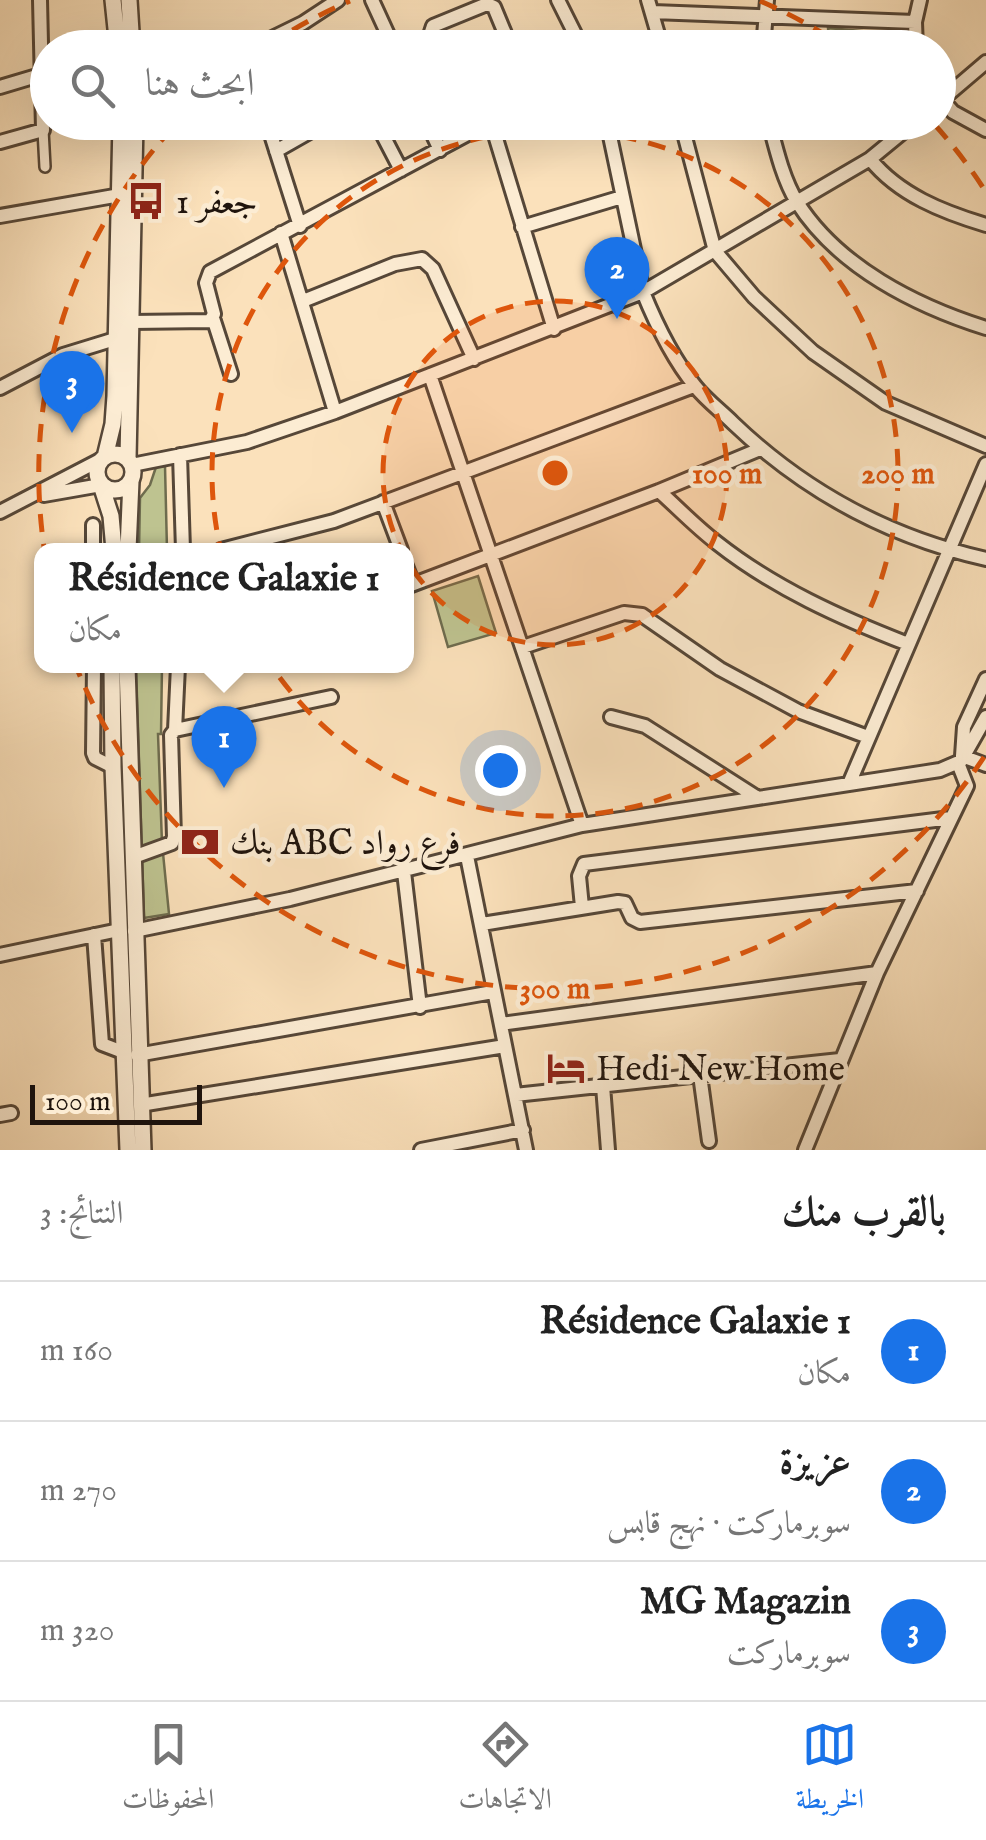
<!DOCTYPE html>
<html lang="ar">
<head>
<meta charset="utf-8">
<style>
	body { margin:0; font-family:"IM FELL English",Amiri,serif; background:#f2f2f2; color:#222; direction:rtl }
	.scale { position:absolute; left:30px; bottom:25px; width:172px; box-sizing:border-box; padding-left:10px; border:5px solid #1f140d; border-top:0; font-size:28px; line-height:35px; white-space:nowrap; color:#1f140d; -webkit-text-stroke:8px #fcecd3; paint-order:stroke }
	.you { position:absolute; left:500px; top:770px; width:35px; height:35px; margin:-25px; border:8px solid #fff; border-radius:50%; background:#1a73e8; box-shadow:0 0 0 15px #1a73e833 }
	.badge { display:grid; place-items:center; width:65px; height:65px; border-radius:50%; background:#1a73e8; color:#fff; font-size:32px; font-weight:700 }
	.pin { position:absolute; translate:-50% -82px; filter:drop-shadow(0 2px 5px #0008) }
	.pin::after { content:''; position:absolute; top:52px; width:35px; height:30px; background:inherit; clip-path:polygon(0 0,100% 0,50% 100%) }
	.popup { position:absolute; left:34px; top:543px; width:380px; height:130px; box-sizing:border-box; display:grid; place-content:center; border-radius:20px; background:#fff; filter:drop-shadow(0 2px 8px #0005); font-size:32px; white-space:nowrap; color:#767676 }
	.popup b { font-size:38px; color:#222 }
	.popup::after { content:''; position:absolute; left:50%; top:100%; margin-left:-20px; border:20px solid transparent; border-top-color:#fff }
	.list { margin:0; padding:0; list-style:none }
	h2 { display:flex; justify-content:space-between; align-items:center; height:130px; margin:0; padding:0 40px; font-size:42px }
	h2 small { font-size:32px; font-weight:400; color:#767676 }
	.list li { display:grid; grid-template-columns:65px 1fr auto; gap:30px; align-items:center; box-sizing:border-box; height:140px; padding:0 40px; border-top:2px solid #e0e0e0 }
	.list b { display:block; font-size:38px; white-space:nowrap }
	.list p { margin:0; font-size:32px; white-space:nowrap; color:#767676 }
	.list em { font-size:32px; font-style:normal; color:#767676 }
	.icon { flex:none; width:55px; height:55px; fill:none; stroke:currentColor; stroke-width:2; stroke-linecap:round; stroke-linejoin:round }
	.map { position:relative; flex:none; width:986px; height:1150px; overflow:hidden; direction:ltr }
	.search { position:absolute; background:#fff; box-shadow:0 10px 40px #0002; left:30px; right:30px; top:30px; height:110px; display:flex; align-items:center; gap:25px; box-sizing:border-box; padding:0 35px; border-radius:55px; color:#767676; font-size:38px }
	.sheet { height:550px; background:#fff }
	nav { display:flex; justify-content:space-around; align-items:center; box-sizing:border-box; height:140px; border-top:2px solid #e0e0e0; background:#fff; font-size:28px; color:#767676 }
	nav a { display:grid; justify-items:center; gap:5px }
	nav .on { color:#1a73e8 }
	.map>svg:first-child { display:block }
	.green { fill:#bec390; stroke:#6e6c4e; stroke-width:2.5 }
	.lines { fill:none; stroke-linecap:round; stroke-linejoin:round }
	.pedestrian-casing { stroke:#564738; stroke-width:14 }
	.minor-casing { stroke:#564738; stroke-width:18 }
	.tertiary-casing { stroke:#564738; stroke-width:20 }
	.pedestrian { stroke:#fcecd3; stroke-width:9 }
	.minor { stroke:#fcecd3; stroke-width:12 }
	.tertiary { stroke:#fcecd3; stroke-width:15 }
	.ring { fill:none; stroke:#de560c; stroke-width:5; stroke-dasharray:18 12 }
	.labels { text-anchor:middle; stroke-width:9; stroke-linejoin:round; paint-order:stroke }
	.poi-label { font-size:35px; fill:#1f140d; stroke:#fcecd3; text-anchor:start }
	.centre { fill:#de560c; stroke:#fcecd3; stroke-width:5 }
	.ring-label { font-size:30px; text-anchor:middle; font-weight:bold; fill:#de560c; stroke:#fcecd3; stroke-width:9; stroke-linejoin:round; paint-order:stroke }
</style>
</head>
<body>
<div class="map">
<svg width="986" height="1150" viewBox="0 0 986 1150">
	<rect width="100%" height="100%" fill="#fbe1bb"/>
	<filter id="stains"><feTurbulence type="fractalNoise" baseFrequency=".002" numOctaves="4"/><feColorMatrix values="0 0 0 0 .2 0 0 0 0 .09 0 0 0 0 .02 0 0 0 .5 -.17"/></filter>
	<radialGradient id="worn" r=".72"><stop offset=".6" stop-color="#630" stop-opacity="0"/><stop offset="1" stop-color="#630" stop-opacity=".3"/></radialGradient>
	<!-- green -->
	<path class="green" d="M 828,28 L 893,34 L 895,47 L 830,47 Z
		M 165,466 L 167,550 L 139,550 L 140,498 L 150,485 L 156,467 Z
		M 478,576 L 496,633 L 448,647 L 432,591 Z
		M 136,666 L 162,666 L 161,734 L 158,734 L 162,843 L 169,914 L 144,918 Z"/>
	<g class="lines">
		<!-- pedestrian casing -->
		<g class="pedestrian-casing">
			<path id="pedestrian" d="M 43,130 L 45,167"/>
		</g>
		<!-- minor casing -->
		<g class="minor-casing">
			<path id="minor" d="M 372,0 L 394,48
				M 558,0 L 582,48
				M 648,0 L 662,48
				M 653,12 L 915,22
				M 252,48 L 303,23 L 338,0
				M 435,48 L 430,35 L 433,26 L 487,4 L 494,7 L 511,48
				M 763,48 L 767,0
				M 916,48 L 915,22 L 920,0
				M 0,87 L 40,75
				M 938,95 L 953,112 L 986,130
				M 938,103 L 986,62
				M 267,122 L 300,226
				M 376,122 L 401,170
				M 427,122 L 440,150
				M 491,122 L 554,329
				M 607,122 L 643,292 C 656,324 673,359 695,386 C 706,400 721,411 733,423 C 805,492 889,537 986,559
				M 681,122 L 715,251 L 754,297 L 813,352 L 886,403 L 986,446
				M 769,122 C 776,149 783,179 797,202 C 838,267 916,306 986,328
				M 0,142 L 43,130 L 40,0
				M 276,151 L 327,122
				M 870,159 C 899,195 943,212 986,225
				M 0,216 L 120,195
				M 522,227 L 622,197
				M 281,233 L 335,412
				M 303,301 L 395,264 L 422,259 L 433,269 L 474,359
				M 213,318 L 231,374
				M 131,322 L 210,321 L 214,314 L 206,283 L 210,272 L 490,122
				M 430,375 L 582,825
				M 0,388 L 63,355 L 115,339
				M 180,455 L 183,550
				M 132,465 L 247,442 L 335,412 L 643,292 L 870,159 L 915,122
				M 659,491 C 678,508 696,527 717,543 C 774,588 841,618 908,644
				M 44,495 L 101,485
				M 383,502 L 401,550
				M 0,512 L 102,459
				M 93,525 L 93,550
				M 221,550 L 334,521 L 694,386
				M 406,566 L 413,584
				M 406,587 L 659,491 L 760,449
				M 523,647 L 624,613 L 642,615 L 720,669 L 798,711 L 868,737
				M 94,666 L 93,753 L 95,758 L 113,767
				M 611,717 L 645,726 L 758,798
				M 175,730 L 331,697
				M 962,756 L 964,727 L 986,679
				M 962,756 L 986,765
				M 849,784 L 986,464
				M 139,855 L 172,843 L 174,837 L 171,735 L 175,730 L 178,666
				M 467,856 L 526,1150
				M 404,872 L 420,1007
				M 582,907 L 579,876 L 584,864 L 951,818
				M 482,924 L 618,902 L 625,903 L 632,918 L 640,922 L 917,891
				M 134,931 L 290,899 L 582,825 L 940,770 L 961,761 L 986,717
				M 94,935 L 102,1044 L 123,1052
				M 0,955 L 119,930
				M 501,1024 L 877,973
				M 137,1055 L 493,992
				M 700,1075 L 709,1141
				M 603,1086 L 608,1150
				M 515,1095 L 840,1060
				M 140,1105 L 505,1046
				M 0,1115 L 11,1113
				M 421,1150 L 523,1130
				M 805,1150 L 877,973 L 967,786 L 958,763"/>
		</g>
		<!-- tertiary casing -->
		<g class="tertiary-casing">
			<path id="tertiary" d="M 113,0 L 118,48
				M 129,0 L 132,48
				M97 472a18 18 0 1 1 36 0a18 18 0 1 1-36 0Z
				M 105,457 L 113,424 L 115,396 L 121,122
				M 128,459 L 135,122
				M 101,485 L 111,516 L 114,550
				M 128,550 L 131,481
				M 112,666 L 113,767 L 128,1150
				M 127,666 L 143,1150"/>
		</g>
		<!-- pedestrian -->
		<use href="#pedestrian" class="pedestrian"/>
		<!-- minor -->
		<use href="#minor" class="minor"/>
		<!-- tertiary -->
		<use href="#tertiary" class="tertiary"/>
	</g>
	<!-- distance rings -->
	<circle cx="555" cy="473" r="172" fill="#de560c" fill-opacity=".12"/>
	<g class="ring">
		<circle cx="555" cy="473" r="172"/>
		<circle cx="555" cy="473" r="343"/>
		<path d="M984 757A515 515 0 1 1 175 125M267 46A515 515 0 0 1 350 1M760 1A515 515 0 0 1 843 46M935 125A515 515 0 0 1 984 189"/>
	</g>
	<!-- icons -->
	<defs>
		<g id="bus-bare" transform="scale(3)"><path d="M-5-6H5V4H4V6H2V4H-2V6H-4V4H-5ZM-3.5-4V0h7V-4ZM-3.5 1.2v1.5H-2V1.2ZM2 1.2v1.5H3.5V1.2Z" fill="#8f2418" stroke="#fcecd3" stroke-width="2.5" paint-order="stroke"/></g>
		<g id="bank-bare" transform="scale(3)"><path d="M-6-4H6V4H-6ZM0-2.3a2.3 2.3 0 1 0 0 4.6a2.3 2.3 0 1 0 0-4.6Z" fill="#8f2418" stroke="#fcecd3" stroke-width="2.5" paint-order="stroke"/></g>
		<g id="hotel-bare" transform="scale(3)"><path d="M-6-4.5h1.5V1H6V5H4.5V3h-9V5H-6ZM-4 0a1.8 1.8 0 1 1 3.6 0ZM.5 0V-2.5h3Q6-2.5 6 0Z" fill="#8f2418" stroke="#fcecd3" stroke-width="2.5" paint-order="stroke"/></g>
	</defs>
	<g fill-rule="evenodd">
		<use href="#bus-bare" x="146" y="201"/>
		<use href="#bank-bare" x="200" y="842"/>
		<use href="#hotel-bare" x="566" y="1068"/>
	</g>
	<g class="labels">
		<!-- poi labels -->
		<g class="poi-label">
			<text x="176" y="213">جعفر 1</text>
			<text x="230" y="854">بنك ABC فرع رواد</text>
			<text x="596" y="1080">Hedi New Home</text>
		</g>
	</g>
	<circle cx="555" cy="473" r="15" class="centre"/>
	<g class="ring-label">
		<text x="727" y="483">100 m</text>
		<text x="898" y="483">200 m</text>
		<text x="555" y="998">300 m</text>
	</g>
	<rect width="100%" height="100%" filter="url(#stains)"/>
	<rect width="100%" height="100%" fill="url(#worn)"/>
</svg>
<div class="scale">100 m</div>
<div class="you"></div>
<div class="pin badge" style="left:224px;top:788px">1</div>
<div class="popup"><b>Résidence Galaxie 1</b>مكان</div>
<div class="pin badge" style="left:617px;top:319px">2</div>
<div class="pin badge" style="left:72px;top:433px">3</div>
<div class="search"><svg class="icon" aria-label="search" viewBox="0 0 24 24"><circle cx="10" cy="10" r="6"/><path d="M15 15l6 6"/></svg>ابحث هنا</div>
</div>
<section class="sheet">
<h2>بالقرب منك<small>النتائج: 3</small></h2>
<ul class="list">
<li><span class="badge">1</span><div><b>Résidence Galaxie 1</b><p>مكان</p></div><em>160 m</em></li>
<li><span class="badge">2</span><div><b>عزيزة</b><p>سوبرماركت · نهج قابس</p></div><em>270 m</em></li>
<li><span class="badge">3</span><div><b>MG Magazin</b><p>سوبرماركت</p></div><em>320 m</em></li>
</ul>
</section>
<nav>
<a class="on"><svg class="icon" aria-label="map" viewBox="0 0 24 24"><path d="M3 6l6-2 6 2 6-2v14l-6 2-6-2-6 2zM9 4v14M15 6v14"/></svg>الخريطة</a>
<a><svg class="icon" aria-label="directions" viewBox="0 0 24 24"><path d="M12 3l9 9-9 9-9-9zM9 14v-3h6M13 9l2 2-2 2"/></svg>الاتجاهات</a>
<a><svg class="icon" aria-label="saved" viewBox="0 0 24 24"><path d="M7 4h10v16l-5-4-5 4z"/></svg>المحفوظات</a>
</nav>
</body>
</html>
